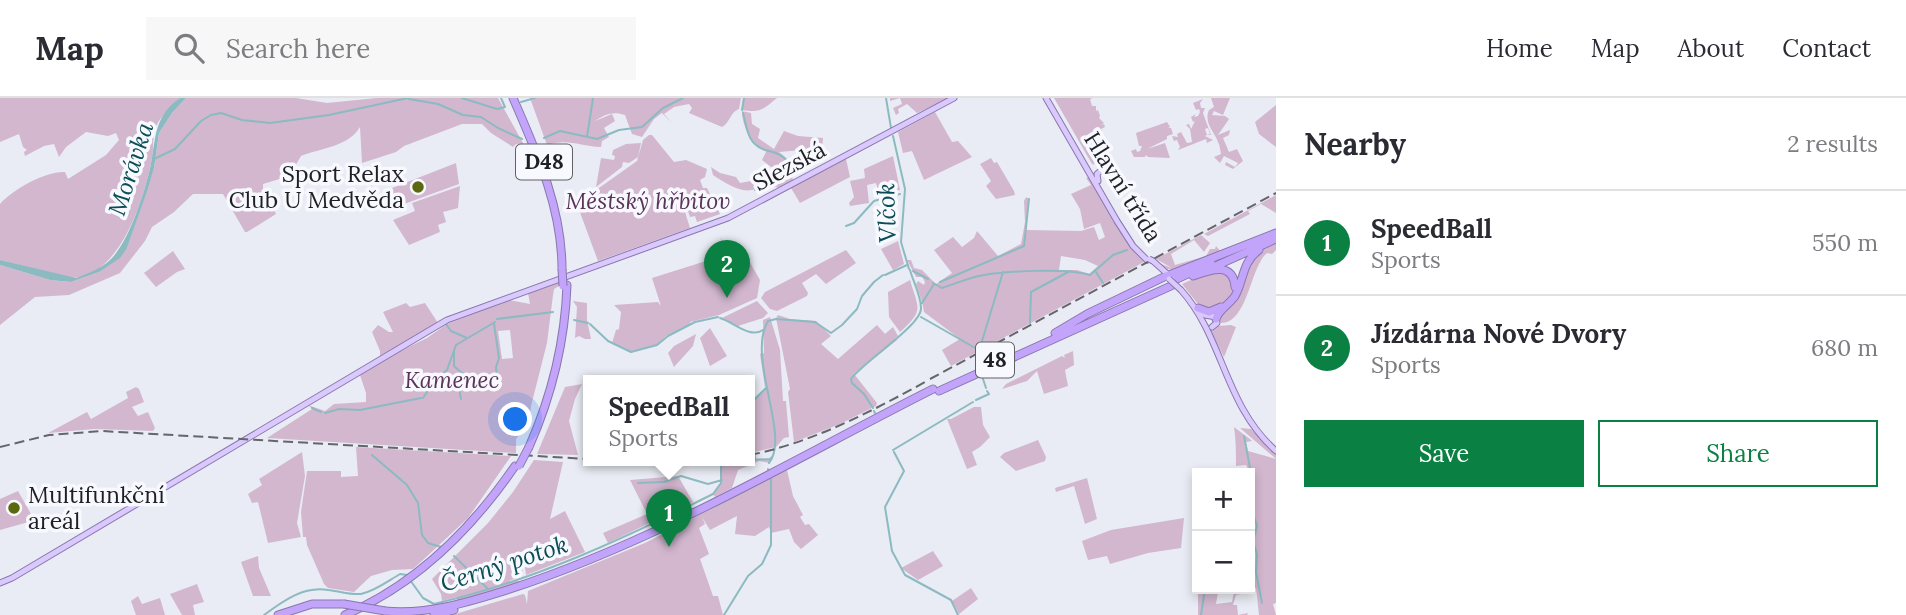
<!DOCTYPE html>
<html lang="en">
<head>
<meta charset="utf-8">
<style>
	body { margin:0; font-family:Lora,serif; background:#f7f7f7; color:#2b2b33 }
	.controls { position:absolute; right:21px; bottom:21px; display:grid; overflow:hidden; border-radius:0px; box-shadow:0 4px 10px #0003 }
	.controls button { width:63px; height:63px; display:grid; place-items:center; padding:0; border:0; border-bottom:2px solid #e1e1e2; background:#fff; color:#2b2b33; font:35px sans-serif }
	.you { position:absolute; left:516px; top:322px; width:24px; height:24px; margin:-18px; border:5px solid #fff; border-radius:50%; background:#1a73e8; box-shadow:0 0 0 10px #1a73e833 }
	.badge { display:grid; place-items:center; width:46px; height:46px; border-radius:50%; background:#0b8043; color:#fff; font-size:23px; font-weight:700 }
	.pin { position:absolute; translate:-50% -58px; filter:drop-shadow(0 2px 4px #0008) }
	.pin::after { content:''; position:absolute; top:37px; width:24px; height:21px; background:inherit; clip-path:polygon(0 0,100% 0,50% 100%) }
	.popup { position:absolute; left:583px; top:277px; width:172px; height:91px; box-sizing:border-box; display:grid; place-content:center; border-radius:0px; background:#fff; filter:drop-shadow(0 2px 5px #0005); font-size:23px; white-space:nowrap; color:#7c7c81 }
	.popup b { font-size:26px; color:#2b2b33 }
	.popup::after { content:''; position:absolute; left:50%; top:100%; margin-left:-14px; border:14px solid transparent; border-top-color:#fff }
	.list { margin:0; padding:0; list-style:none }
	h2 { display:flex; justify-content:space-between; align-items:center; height:91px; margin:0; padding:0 28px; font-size:30px }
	h2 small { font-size:23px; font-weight:400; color:#7c7c81 }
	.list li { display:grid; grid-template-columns:46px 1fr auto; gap:21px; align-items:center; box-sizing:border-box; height:105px; padding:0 28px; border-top:2px solid #e1e1e2 }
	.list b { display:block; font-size:26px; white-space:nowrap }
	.list p { margin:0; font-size:23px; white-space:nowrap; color:#7c7c81 }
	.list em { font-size:23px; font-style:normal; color:#7c7c81 }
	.actions { display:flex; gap:14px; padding:21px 28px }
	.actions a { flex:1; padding:16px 0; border:2px solid #0b8043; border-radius:0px; text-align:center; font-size:24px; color:#0b8043 }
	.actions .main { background:#0b8043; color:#fff }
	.icon { flex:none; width:38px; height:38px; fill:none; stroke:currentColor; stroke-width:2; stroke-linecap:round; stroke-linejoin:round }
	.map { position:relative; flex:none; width:1276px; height:517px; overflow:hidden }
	header { display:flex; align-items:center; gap:42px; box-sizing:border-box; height:98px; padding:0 35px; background:#fff; border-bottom:2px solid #e1e1e2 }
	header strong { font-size:33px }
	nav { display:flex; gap:38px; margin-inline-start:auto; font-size:24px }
	.search { width:490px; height:63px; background:#f7f7f7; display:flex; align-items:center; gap:18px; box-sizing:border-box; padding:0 24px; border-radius:0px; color:#7c7c81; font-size:26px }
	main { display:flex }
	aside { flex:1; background:#fff }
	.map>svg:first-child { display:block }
	.green { fill:#d2b7cf; fill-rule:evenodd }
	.water { fill:#8cbac1 }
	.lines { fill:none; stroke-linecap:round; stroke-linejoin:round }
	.stream { stroke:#8cbac1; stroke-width:2 }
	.major-casing { stroke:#8976af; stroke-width:7 }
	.highway-casing { stroke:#8976af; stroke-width:9 }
	.major { stroke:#dac9fc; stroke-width:5 }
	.highway { stroke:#c2a5fa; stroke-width:7 }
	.rail { stroke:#64666a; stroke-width:2; stroke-dasharray:10 5; stroke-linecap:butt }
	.major-bridge-casing { stroke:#8976af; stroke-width:7; stroke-linecap:butt }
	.highway-bridge-casing { stroke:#8976af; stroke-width:9; stroke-linecap:butt }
	.major-bridge { stroke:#dac9fc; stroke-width:5 }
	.highway-bridge { stroke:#c2a5fa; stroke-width:7 }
	.poi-dot { fill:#5a6810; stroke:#f7f9fe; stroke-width:2.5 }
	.labels { text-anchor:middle; stroke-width:7; stroke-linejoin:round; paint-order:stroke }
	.shield { fill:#f7f9fe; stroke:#606165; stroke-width:2 }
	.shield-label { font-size:21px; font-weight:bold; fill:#1f2023 }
	.street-label { font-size:23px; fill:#1f2023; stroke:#f7f9fe }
	.poi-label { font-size:23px; fill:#1f2023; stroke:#f7f9fe; text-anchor:end }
	.park-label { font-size:23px; font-style:italic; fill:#5b3358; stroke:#f7f9fe }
	.water-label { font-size:24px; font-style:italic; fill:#094d56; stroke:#f7f9fe }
</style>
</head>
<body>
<header>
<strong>Map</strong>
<div class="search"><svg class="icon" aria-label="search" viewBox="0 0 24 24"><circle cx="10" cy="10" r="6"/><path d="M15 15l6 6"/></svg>Search here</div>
<nav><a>Home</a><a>Map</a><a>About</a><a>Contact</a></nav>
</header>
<main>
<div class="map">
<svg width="1276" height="517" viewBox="0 0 1276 517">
	<rect width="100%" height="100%" fill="#e9ecf4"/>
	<!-- green -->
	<path class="green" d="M 0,0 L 180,0 C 171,9 162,17 156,28 C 152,38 154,50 152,60 C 145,99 120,181 70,180 L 0,162 L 0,106 C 13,91 46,73 65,74 L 68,81 L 106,57 L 119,42 L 116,35 L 108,38 L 86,34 L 66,49 L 59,59 L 54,46 L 44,48 L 25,58 L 24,54 L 27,52 L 23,49 L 19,36 L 0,44 Z
		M 186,0 L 296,0 L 327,5 L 377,0 L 498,0 L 524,47 L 516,46 L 513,49 L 491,35 L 482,26 L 462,26 L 404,48 L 396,54 L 362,65 L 360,29 C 348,49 321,50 301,58 L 291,75 L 286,79 L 263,86 L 263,90 L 276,116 L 247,134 L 245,134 L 223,96 L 193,96 L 174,114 L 152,129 L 145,143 L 120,175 L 69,197 L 35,199 L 0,227 L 0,167 L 50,182 L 71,184 L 99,174 L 127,150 L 154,70 L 159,35 L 172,15 Z
		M 530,0 L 741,0 L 739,11 C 730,14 730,25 722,29 L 689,15 L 692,10 L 689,6 L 674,9 L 664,16 L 672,25 L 662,15 L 654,21 L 642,39 L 632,36 L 625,17 C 613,13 605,16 595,23 L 612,16 L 615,23 L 604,30 L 609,39 L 602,43 L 601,49 C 580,48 567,40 547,47 Z
		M 743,0 L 777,0 C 762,12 761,15 742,12 Z
		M 890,0 L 949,0 L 917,15 L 907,6 L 898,11 L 899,15 L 896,17 L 893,10 L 902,6 L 900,0 L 890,3 Z
		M 1054,0 L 1093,0 L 1090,1 L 1092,8 L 1096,8 L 1096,13 L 1098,12 L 1100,18 L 1099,20 L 1104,25 L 1101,27 L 1104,26 L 1105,29 L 1101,31 L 1104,39 L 1107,39 L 1102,42 L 1105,51 L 1102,52 L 1102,44 L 1098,43 L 1098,45 L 1092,47 L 1091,46 L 1088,49 L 1089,53 L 1093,52 L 1094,56 L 1091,57 L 1097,67 L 1092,66 Z
		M 1211,0 L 1230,0 L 1223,17 L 1214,13 L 1212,17 L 1225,18 L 1229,21 L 1218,37 L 1230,32 L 1229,37 L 1223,40 L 1229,54 L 1237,51 L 1243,63 L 1233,71 L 1225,67 L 1226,64 L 1235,69 L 1238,65 L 1224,58 L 1220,65 L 1214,59 L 1221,56 C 1220,52 1220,47 1218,44 C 1216,36 1203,25 1209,12 L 1214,9 Z
		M 1203,1 L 1200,5 L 1201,10 L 1205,10 L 1203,15 L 1211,37 L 1207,37 L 1210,36 L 1208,30 L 1205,31 L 1207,37 L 1205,38 L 1213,42 L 1207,45 L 1206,41 L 1178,52 L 1180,49 L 1177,42 L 1174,43 L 1172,38 L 1178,39 L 1177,36 L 1181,34 L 1187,45 L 1192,44 L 1190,31 L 1186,27 L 1189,26 L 1191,31 L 1195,23 L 1193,24 L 1191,19 L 1196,16 L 1194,19 L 1198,18 L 1200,14 L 1199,11 L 1196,12 L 1193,5 Z
		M 1276,7 L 1276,49 L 1259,36 L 1255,24 Z
		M 742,13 L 751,15 L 752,26 L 760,31 L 758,40 L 774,51 L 784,33 L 798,38 L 823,40 L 822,50 L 779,54 C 793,65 791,65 793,83 L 780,90 C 770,87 762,90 751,92 C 740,95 722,83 713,77 L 711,69 L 720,75 L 736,79 L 740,85 L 756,82 L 762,87 L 772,86 L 779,75 L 762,62 L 767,52 C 752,49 742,28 742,13 Z
		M 935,14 L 952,44 L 958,43 L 972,59 L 924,82 L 912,53 L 903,55 L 898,34 Z
		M 1167,24 L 1170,29 L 1168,30 L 1171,30 L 1173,36 L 1167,38 L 1167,41 L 1147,51 L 1165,45 L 1170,60 L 1148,59 L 1146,57 L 1145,59 L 1134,59 L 1131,53 L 1136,51 L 1137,54 L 1140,53 L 1142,48 L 1139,48 L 1136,35 Z
		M 649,37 L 652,37 L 674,64 L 686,62 L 707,71 L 705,79 L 700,82 L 703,90 L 707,90 L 720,116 L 697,124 L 695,118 L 690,119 L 688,113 L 685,114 L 690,130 L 598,163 L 578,109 L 582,102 L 637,63 L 643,42 Z
		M 641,45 L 638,59 L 629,65 L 623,64 L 622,69 L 596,89 L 601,60 L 614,62 L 615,58 L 612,57 L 613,52 L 626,46 Z
		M 893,58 L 900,92 L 879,96 L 876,85 L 867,87 L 869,105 L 850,108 L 849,105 L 854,99 L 850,83 L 865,80 L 864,71 Z
		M 991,60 L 994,65 L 997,64 L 1014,93 L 1015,97 L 996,101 L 986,88 L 991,83 L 980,66 Z
		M 846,61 L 850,79 L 800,105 L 791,90 Z
		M 456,65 L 459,86 L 393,110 L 387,92 Z
		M 1089,79 L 1129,147 L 1144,164 L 951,268 L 942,252 L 960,241 L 924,214 C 924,209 918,191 916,186 L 918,183 L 924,187 L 925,184 L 922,179 L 916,179 L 907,162 L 911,162 L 914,170 L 922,172 L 936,186 L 952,175 L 934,152 L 953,139 L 962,149 L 974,140 L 977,133 L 998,158 L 1021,146 L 1025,124 L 1024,103 L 1026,99 L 1029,101 L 1026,132 L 1081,133 L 1094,129 L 1099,142 L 1105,139 L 1100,125 L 1084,131 L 1080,111 L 1071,96 L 1091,87 L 1086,80 ZM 1061,158 L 1085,162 L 1098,168 L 1089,176 L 1077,172 L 1059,172 Z
		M 460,88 L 458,110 L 443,114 L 446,124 L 438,127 L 440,134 L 409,147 L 393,122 L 415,113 L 412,105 Z
		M 1276,97 L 1276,115 L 1261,106 L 1248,113 L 1250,116 L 1208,138 L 1204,136 Z
		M 1201,137 L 1210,145 L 1204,154 L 1194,142 L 1171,156 L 1175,167 L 1206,158 L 1210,151 L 1215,151 L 1216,148 L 1221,154 L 1172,171 L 1167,171 L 1161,166 L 1172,170 L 1156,161 Z
		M 720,138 L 722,143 L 730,149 L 740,147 L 760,182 L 757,200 L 719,217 L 690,224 L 691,226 L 666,238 L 657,247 L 628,254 L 625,250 L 612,245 L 616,232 L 619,231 L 621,214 L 614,207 L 658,204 L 661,208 L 652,180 L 725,157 Z
		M 898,143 L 904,166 L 893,172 L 881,151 Z
		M 1276,146 L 1276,152 L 1272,156 L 1267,155 C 1250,169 1248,225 1221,225 L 1218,221 L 1230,207 L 1246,169 L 1262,151 Z
		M 846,152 L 856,165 L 826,186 L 816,176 L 802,185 L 808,195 L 807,198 L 777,213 L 770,211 L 761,200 L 765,194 Z
		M 173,153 L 185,171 L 177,174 L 156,189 L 144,175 Z
		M 1211,173 L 1229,176 L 1234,190 C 1228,206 1217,211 1201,210 L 1182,186 Z
		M 910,182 C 919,212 924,212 900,234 L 889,219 L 888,194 Z
		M 559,184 L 559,188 L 554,191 L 553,197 L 547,245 L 531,308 L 529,325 L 516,341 L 516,355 L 267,340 L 312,311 L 308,307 L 325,313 L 334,306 L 366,304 L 366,295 L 360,277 L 392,257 L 427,240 L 447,226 L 509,202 L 530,206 L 528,195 ZM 510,232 L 513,260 L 502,261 L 498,233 Z
		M 573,203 L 587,205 L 587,222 L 591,241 L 585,241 L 579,238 L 575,240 L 577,209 Z
		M 757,203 L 768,215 L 763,220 L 738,228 L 722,220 Z
		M 406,205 L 410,209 L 425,205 L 438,225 L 380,258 L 380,253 L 372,234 L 378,227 L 389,234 L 393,234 L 383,214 Z
		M 778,217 L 790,221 L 816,223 L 831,238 L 821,246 L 838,261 L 877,227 L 885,236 L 893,229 L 898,238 L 895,240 L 897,242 L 854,276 L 877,305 L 876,308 L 840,326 L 794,344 L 788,294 L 790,291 L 776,220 Z
		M 770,219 L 780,252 L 783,303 L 786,303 L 789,339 L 784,340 L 776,349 L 750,355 L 750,304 L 765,290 L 760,256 L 764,255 L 763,222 Z
		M 1231,227 L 1236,229 L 1224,259 L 1211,234 L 1218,228 Z
		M 710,230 L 727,258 L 710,268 L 700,240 Z
		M 696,236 L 693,248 L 674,269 L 668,255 L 674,248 Z
		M 1073,253 L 1074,267 L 1065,272 L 1068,288 L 1044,296 L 1037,273 L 1027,283 L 1002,291 L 1006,286 L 1062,258 L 1065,260 L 1064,257 Z
		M 582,286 L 575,301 L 569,323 L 578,357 L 537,356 L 565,289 Z
		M 136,289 L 139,291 L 144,304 L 132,309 L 138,318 L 148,314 L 155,330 L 153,333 L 94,331 L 48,335 L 87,314 L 91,321 L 128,300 L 126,294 Z
		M 974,309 L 981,309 L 983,327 L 990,339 L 980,349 L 972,354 L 977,367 L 967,371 L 947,321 L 951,321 Z
		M 1234,329 L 1251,342 L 1252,343 L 1246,344 L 1248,353 L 1276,361 L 1240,330 L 1251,331 L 1276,355 L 1276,505 L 1273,506 L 1276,517 L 1259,517 L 1256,490 L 1251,491 L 1252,476 L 1255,475 L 1253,450 L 1250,450 L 1250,375 L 1246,367 L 1236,368 C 1236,354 1236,343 1234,329 Z
		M 1038,342 L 1046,359 L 1045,363 L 1016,373 L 1000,359 L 1004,355 Z
		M 356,349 L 511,358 L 468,420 L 424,461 L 413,471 L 392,472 L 371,478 L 354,494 L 328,490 L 324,486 L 307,447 L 306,439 L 303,439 L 301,414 L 307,373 L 341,373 L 341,379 L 358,378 Z
		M 302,354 L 305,378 L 297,425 L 301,439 L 268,445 L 258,404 L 252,405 L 248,396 L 262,387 L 259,381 Z
		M 773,358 L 769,365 L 759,363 L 738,372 L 732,390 L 715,399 L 713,396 L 721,385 L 720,372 L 724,366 L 770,361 Z
		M 534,362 L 563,364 L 550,421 L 565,413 L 585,454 L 526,477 L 523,453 L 521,454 L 523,478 L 509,483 L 523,483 L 457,503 L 457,499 L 442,503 L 441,496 L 432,481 L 488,425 L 513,394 Z
		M 787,372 L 793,398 L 803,417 L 800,419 L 805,427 L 809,426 L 818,437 L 801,451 L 794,444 L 789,431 L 771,435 L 769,429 L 755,438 L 735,436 L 737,418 L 710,432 L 702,419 L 705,426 L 699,430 L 709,456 L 700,461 L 713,498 L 718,498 L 723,517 L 452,517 L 523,496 L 525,497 L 527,506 L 528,493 L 645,445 Z
		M 678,378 L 693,404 L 608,445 L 603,435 L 647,416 L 630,382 Z
		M 1087,380 L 1097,421 L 1085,426 L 1074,388 L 1056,394 L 1055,390 Z
		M 18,393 L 31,416 L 32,423 L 0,432 L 0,401 Z
		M 1184,420 L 1181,450 L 1148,455 L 1110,466 L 1107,458 L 1088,462 L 1082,443 L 1111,432 Z
		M 933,453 L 943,468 L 918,482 L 901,470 Z
		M 258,458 L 259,470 L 271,498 L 253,498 L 241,464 Z
		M 197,486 L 204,504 L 193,507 L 195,517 L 182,517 L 170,496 Z
		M 971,490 L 978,501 L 959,516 L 952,503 Z
		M 1243,492 L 1246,495 L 1236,497 L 1233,507 L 1237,507 L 1238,517 L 1248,515 L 1247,517 L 1198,517 L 1198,495 L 1218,494 L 1216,506 L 1232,504 L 1234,493 Z
		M 138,498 L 142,506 L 160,500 L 165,517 L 136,517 L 131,503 Z"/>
	<!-- water -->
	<path class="water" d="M 180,0 L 186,0 L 172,15 L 159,35 L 154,70 L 147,93 L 127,150 L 120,160 L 99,174 L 71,184 L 50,182 L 0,167 L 0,162 L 76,180 C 87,176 100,171 109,163 C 129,146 148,86 152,60 C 156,34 157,16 180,0 Z"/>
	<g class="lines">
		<!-- stream -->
		<path class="stream" d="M 462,0 L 497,11 L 505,9 L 501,0
			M 886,0 L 891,30
			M 409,1 L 438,6 L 463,17 L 481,19 L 498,30 L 522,41
			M 521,4 L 535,0
			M 742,12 L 744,0
			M 743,15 C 746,25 747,39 755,46 C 766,58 777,47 792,69 L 788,79 L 755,92
			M 893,38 L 905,91 L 901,144 L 909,171
			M 587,39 L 593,0
			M 544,40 L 560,33 L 597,41 L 619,32 L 642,29 L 663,10 L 683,0
			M 154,61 L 175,51 L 201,23 L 211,17 L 221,15 L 242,22 L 270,25 L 329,17 L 408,0
			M 846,128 L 854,125 L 874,103 L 900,96
			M 913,173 L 928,181
			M 1096,174 L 1103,185
			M 885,177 L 907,167
			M 940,184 L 1024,148 L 1029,101
			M 933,185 L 942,190 C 955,186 970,179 984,177 C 1009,173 1067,170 1090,177 L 1113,157 L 1127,152
			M 922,205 L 934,186
			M 921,219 L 977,251 L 981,264
			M 720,220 C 734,224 750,241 763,232
			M 497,221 L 553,214
			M 574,222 L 588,225
			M 1030,225 L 1031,194 L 1070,173
			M 446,226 L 451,233 L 467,240
			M 494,226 L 499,260 L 496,269 L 497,283
			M 590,226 L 608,243 L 631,254 L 657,247 L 668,238 L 695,224 L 718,219
			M 982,243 L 1003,174
			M 454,252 L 454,268 L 464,277 L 459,290 L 461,301
			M 982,278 L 986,290
			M 423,300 L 435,282 L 447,272 L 456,247 L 495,224
			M 976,302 L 989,296 L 987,293
			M 750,306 L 766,290
			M 312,310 L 321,314
			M 873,310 L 864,296 L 852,285 L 851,281 C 863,264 922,227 921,210 C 921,198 913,183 910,172
			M 874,313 L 875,315
			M 325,315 L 339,311 L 360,312 L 421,300
			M 1244,338 L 1253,386 L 1250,396
			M 750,341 L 753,346 L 755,360
			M 893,352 L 973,304
			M 894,354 L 904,373 L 885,409 L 892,453 L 905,477 L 951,502 L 958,517
			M 372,357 L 407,387 L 418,405 L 422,437 L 428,445 L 441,449
			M 750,362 L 770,361 L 772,359
			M 769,365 C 791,338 746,259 768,223 L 776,221 L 815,224 L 831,235 L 842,227 L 857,211 L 862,198 L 874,184 L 883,177
			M 768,371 L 768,373
			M 638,385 L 664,384 L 681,378 L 708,386 L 722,382
			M 1250,407 L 1257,428 L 1253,444 L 1250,446
			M 1253,444 L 1257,456 L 1256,474 L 1262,505
			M 454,458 L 488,491
			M 410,482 L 423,500 L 434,506 C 533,483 623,441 713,396 L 721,385 L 721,369 L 724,366 L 742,363
			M 264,517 C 283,503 303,488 328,492 C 339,493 350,497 361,496 C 375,493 388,483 400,476 L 407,477
			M 724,517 L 748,478 L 762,466 L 771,447 L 771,381
			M 1201,517 L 1205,491"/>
		<!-- major casing -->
		<g class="major-casing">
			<path id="major" d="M 1046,0 L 1117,123 L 1133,148 L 1147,162
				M 1098,83 L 1097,76 L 1106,68
				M 1153,163 L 1172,180
				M 1181,192 C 1224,240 1224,307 1276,353
				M 1198,210 L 1205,217 L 1216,219 L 1217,225 L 1212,229
				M 0,485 L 12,480 L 447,222 L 728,120 L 954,0"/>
		</g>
		<!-- highway casing -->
		<g class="highway-casing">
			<path id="highway" d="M 513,0 C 537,55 562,110 562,171
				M 1209,171 L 1276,141
				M 1169,177 L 1276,135
				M 1193,178 C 1210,172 1233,163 1235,189
				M 1177,181 L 1211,165
				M 1198,210 L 1209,214 L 1221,209
				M 1216,221 C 1219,211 1229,207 1235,198 C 1244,182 1242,164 1259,152
				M 1055,235 L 1087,216 L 1166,178
				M 939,293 L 1173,187
				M 529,349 C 552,297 565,244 567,187
				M 385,513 C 428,517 469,504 510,491 C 658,443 794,361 933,291
				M 278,517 L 312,506 L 344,506
				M 345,517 C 417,486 471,432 515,368
				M 434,517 L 454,512"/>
		</g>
		<!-- major -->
		<use href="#major" class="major"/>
		<!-- highway -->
		<use href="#highway" class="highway"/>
		<!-- rail -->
		<path class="rail" d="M 930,281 L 1276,95
			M 0,349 L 49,337 L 102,333 L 588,361
			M 750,357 C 814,344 870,314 927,283
			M 622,363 L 674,365 L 704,363"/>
		<!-- major-bridge casing -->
		<g class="major-bridge-casing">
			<path id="major-bridge" d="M 1149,161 L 1153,163
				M 1169,181 L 1181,192"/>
		</g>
		<!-- highway-bridge casing -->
		<g class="highway-bridge-casing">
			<path id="highway-bridge" d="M 562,171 L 563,188
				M 519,368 L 529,349
				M 344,506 L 385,513"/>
		</g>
		<!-- major-bridge -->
		<use href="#major-bridge" class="major-bridge"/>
		<!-- highway-bridge -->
		<use href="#highway-bridge" class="highway-bridge"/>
	</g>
	<!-- markers -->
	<g class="poi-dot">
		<circle cx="418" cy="89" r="7"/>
		<circle cx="14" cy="410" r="7"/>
	</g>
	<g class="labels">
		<!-- shield labels -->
		<g class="shield">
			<rect x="516" y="46.5" width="56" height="35" rx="5"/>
			<rect x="976" y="244.5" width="38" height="35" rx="5"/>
		</g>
		<g class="shield-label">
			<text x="544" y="71">D48</text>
			<text x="995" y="269">48</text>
		</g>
		<!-- street labels -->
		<g class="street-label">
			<text transform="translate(789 68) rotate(-28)" y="8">Slezská</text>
			<text transform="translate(1123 89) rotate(58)" y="8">Hlavní třída</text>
		</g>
		<!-- poi labels -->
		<g class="poi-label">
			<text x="404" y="84">Sport Relax<tspan x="404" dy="26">Club U Medvěda</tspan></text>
			<text x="28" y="405" text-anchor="start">Multifunkční<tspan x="28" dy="26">areál</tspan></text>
		</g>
		<!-- park labels -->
		<g class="park-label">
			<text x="648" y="111">Městský hřbitov</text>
			<text x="452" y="290">Kamenec</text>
		</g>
		<!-- water labels -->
		<g class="water-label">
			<text transform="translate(131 71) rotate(-72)" y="8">Morávka</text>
			<text transform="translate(887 115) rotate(-92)" y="8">Vlčok</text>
			<text transform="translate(504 466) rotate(-18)" y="8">Černý potok</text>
		</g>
	</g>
</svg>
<div class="controls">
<button>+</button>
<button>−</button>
</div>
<div class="you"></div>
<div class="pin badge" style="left:669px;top:449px">1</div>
<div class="popup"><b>SpeedBall</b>Sports</div>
<div class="pin badge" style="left:727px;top:200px">2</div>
</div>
<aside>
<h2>Nearby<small>2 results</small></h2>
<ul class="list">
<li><span class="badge">1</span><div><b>SpeedBall</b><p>Sports</p></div><em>550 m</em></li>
<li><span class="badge">2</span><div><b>Jízdárna Nové Dvory</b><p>Sports</p></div><em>680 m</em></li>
</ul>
<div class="actions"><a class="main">Save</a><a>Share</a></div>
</aside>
</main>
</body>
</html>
